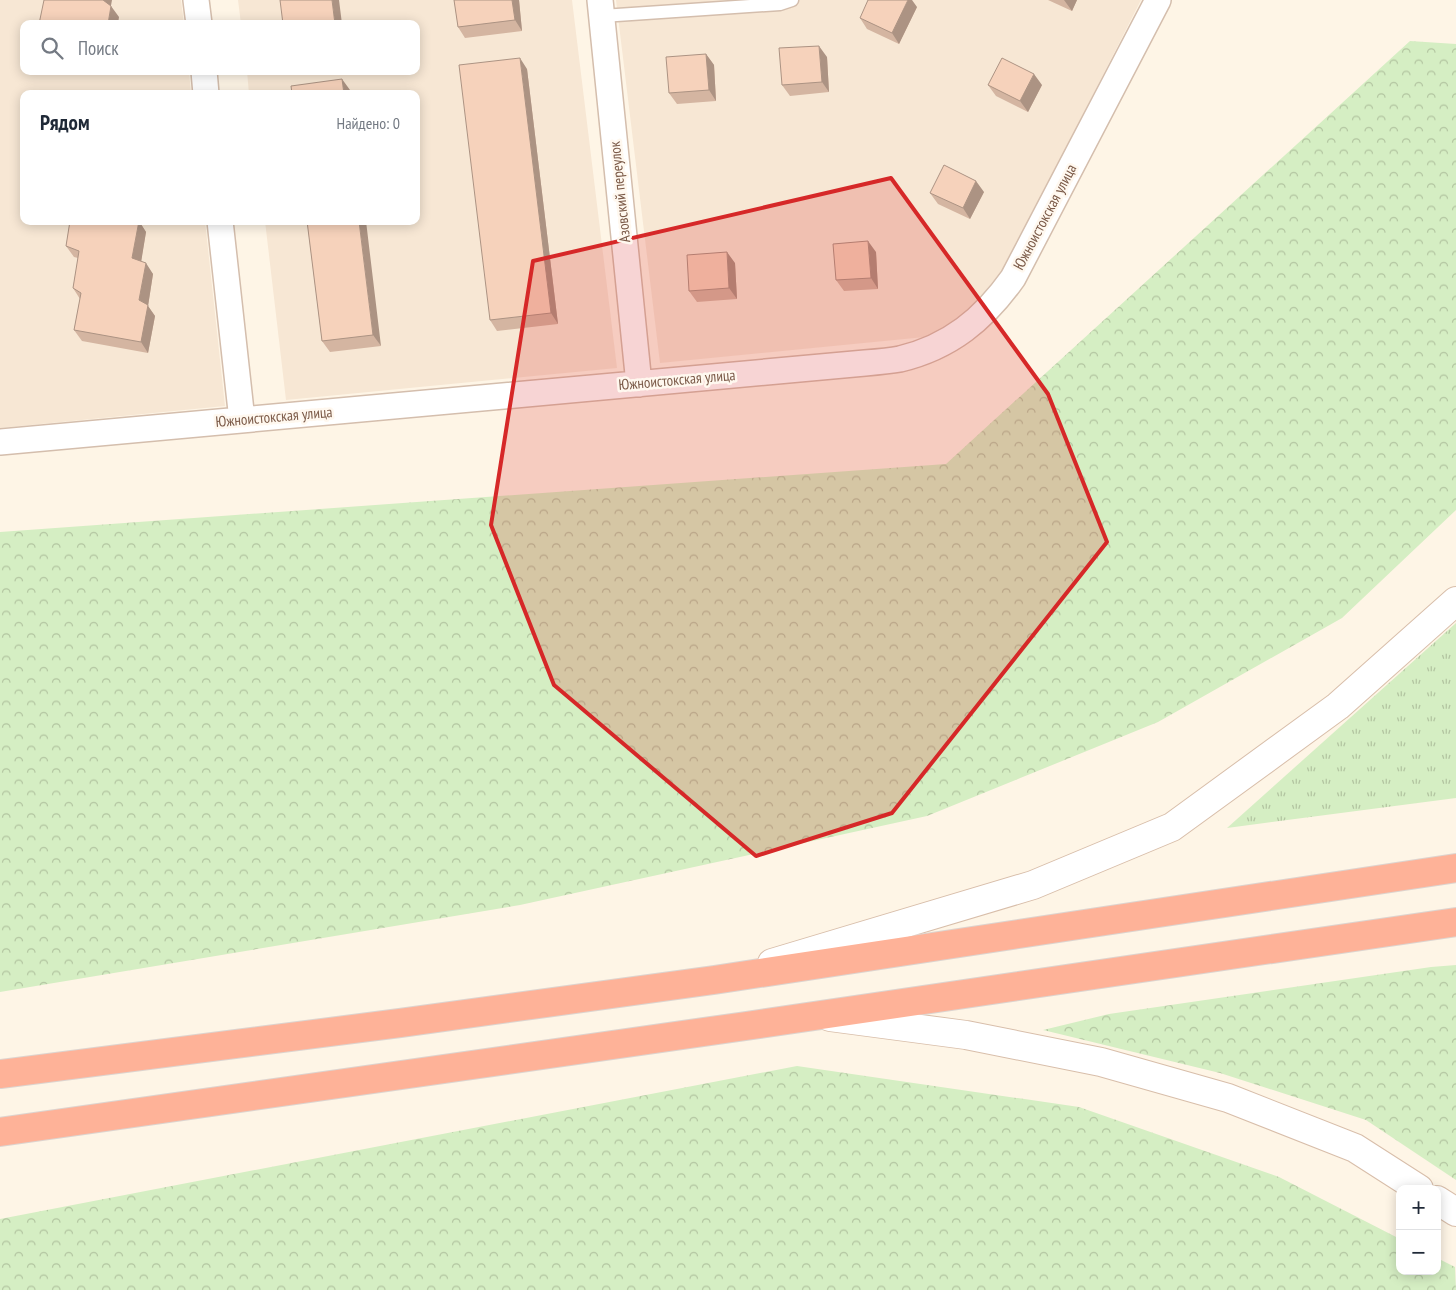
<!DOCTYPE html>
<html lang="ru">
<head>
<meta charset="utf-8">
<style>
	body { margin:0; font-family:"PT Sans Narrow",sans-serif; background:#f6f6f7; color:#1f2937 }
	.controls { position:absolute; right:15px; bottom:15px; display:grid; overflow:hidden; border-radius:10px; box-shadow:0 2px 12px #0003 }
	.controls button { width:45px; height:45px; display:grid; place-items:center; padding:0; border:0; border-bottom:1px solid #e0e1e3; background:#fff; color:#1f2937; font:25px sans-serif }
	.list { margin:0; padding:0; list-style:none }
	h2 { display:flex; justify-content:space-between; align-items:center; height:65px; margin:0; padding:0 20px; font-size:21px }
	h2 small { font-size:16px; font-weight:400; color:#747a83 }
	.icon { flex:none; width:28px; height:28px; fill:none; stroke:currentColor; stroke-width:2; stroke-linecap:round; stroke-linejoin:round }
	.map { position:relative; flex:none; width:1456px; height:1290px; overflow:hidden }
	.search { position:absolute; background:#fff; box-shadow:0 2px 12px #0003; left:20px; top:20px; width:400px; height:55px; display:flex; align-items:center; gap:12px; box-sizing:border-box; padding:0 18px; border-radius:10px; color:#747a83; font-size:19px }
	.panel { position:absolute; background:#fff; box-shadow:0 2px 12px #0003; left:20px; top:90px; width:400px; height:135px; border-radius:10px }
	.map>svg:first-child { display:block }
	.residential { fill:#f7e7d4 }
	.grass { fill:url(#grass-tufts) }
	.forest { fill:url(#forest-crowns) }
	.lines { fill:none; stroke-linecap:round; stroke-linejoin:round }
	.lane-casing { stroke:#d4bead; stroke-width:15 }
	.street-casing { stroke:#d4bead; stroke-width:28 }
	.secondary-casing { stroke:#d8beaa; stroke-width:30 }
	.highway-casing { stroke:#ddd4cf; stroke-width:30 }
	.lane { stroke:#fff; stroke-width:12 }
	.street { stroke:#fff; stroke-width:25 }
	.secondary { stroke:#fff; stroke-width:28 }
	.highway { stroke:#feb298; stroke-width:28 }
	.wall { fill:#d4b5a1 }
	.shaded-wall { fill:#ac9383 }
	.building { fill:#f6d2bb; stroke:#ac9383 }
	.marked { fill:#d62828; fill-opacity:0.2; stroke:#d62828; stroke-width:4; stroke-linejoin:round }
	.labels { text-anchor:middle; stroke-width:5; stroke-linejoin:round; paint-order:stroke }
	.street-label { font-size:15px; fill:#7b5a48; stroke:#fff8ef }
</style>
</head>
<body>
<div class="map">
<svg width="1456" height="1290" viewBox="0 0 1456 1290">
	<defs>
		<pattern id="grass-tufts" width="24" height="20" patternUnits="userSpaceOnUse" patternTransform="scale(1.25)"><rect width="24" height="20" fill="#d5eec3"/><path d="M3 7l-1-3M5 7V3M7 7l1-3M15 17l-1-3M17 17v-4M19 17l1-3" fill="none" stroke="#b2c4a0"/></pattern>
		<pattern id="forest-crowns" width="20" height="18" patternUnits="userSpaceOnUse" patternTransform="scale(1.25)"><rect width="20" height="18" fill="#d5eec3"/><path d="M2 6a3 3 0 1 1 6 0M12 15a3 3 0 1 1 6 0" fill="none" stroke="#b2c4a0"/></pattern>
	</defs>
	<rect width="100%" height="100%" fill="#fef5e6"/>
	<!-- residential -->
	<path class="residential" d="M 0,0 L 181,0 L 184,24 L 24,24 L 24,71 L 189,71 L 191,94 L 24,94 L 24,221 L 205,221 L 225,406 L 0,428 Z
		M 238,0 L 572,0 L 617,368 L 286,400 L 265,221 L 416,221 L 416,94 L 249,94 L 247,71 L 416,71 L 416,24 L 241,24 Z
		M 616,0 L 1141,0 L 1003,272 L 986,297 L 950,326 L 925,337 L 660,363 Z"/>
	<!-- grass -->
	<path class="grass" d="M 1456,623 L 1456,798 L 1227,828 Z"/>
	<!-- forest -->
	<path class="forest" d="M 1410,41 L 1456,44 L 1456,510 L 1342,618 L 1158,722 L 927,816 L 520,905 L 0,992 L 0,532 L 946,464 Z
		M 1456,965 L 1456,1180 L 1366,1120 L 1220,1073 L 1043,1030 L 1109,1014 L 1431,967 Z
		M 797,1066 L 1079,1107 L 1279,1177 L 1400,1239 L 1400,1271 L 1437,1271 L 1437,1258 L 1455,1267 L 1456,1290 L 0,1290 L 0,1219 Z"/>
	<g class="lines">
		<!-- lane casing -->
		<g class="lane-casing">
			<path id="lane" d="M 602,16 L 780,4 L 792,0"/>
		</g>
		<!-- street casing -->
		<g class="street-casing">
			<path id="street" d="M 196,0 L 199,24
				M 600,0 L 639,384
				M 204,71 L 206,94
				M 220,221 L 242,420
				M 0,442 L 865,363 C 877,362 889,361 900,359 C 950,347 984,319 1013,278 L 1158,0"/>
		</g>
		<!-- secondary casing -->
		<g class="secondary-casing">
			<path id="secondary" d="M 772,963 L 1033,885 L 1172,827 L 1338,706 L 1456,601
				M 830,1017 L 966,1035 L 1101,1062 L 1228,1098 L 1355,1148 L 1419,1189
				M 1437,1200 L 1456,1212"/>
		</g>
		<!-- highway casing -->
		<g class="highway-casing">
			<path id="highway" d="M 0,1074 L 400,1023 L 714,980 L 1456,868
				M 0,1132 L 746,1026 L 1456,922"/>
		</g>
		<!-- lane -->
		<use href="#lane" class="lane"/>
		<!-- street -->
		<use href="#street" class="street"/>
		<!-- secondary -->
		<use href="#secondary" class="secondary"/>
		<!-- highway -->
		<use href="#highway" class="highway"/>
	</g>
	<!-- wall -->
	<path class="wall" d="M 454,0 L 519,0 L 522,31 L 465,38 L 458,27 Z
		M 1048,0 L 1077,0 L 1072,11 Z
		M 917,7 L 899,44 L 867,29 L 860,18 Z
		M 706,54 L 714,65 L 716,101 L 677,104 L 669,93 Z
		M 827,57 L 829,92 L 790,96 L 782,85 Z
		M 527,69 L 558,324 L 497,331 L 490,320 Z
		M 988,85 L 1042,85 L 1028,112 L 996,96 Z
		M 984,192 L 970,219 L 938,204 L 930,193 Z
		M 70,221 L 139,221 L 146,232 L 141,261 L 153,274 L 148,306 L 155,316 L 148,353 L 82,341 L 74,330 L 80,299 L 73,288 L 78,258 L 74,257 L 66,246 Z
		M 307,221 L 381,346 L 330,352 L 322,341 Z
		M 876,252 L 878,289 L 844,291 L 836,280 Z
		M 735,263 L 737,299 L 697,302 L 689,291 Z"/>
	<!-- shaded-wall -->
	<path class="shaded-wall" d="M 103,0 L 112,0 L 110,11 Z
		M 332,0 L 339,0 L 342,24 L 335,24 Z
		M 512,0 L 519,0 L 522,31 L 515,20 Z
		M 908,0 L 912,0 L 917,7 L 899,44 L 892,33 Z
		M 1064,0 L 1077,0 L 1072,11 Z
		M 111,6 L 119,17 L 118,24 L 108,24 Z
		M 819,46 L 827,57 L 829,92 L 822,82 Z
		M 706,54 L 714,65 L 716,101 L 709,90 Z
		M 520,58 L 527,69 L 558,324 L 551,313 Z
		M 1034,74 L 1042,85 L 1028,112 L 1020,101 Z
		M 342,79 L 350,90 L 350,94 L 344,94 Z
		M 976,181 L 984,192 L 970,219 L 963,208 Z
		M 139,221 L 146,232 L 140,269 L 132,258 Z
		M 359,221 L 366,221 L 381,346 L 373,335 Z
		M 868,241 L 876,252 L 878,289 L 871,278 Z
		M 727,252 L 735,263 L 737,299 L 729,288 Z
		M 146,263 L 153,274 L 148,306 L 155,316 L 148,353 L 141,342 L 139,300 Z"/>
	<!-- building -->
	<path class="building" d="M 44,0 L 103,0 L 111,6 L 108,24 L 39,24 Z
		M 280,0 L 332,0 L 335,24 L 283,24 Z
		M 454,0 L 512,0 L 515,20 L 458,27 Z
		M 868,0 L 908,0 L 892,33 L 860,18 Z
		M 819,46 L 822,82 L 782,85 L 779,48 Z
		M 706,54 L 709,90 L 669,93 L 666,57 Z
		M 520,58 L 551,313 L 490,320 L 459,65 Z
		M 1002,58 L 1034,74 L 1020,101 L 988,85 Z
		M 342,79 L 344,94 L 292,94 L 291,86 Z
		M 944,165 L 976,181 L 963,208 L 930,193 Z
		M 70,221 L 139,221 L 132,258 L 146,263 L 139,300 L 148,305 L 141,342 L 74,330 L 81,293 L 73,288 L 79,251 L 66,246 Z
		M 307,221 L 359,221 L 373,335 L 322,341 Z
		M 868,241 L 871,278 L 836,280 L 833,244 Z
		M 727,252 L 729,288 L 689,291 L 687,255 Z"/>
	<!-- marked area -->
	<path class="marked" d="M 891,178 L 1048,394 L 1107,542 L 892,813 L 756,856 L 554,685 L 491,525 L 533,261 Z"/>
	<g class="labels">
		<!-- street labels -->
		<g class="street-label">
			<text transform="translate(620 192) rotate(-96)" y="5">Азовский переулок</text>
			<text transform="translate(1045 217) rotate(-62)" y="5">Южноистокская улица</text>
			<text transform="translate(677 380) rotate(-5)" y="5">Южноистокская улица</text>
			<text transform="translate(274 417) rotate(-5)" y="5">Южноистокская улица</text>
		</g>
	</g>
</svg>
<div class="controls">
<button>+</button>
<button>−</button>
</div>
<div class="search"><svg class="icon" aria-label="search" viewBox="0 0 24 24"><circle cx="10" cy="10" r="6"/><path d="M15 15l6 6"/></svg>Поиск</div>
<section class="panel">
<h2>Рядом<small>Найдено: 0</small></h2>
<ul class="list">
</ul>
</section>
</div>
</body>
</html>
